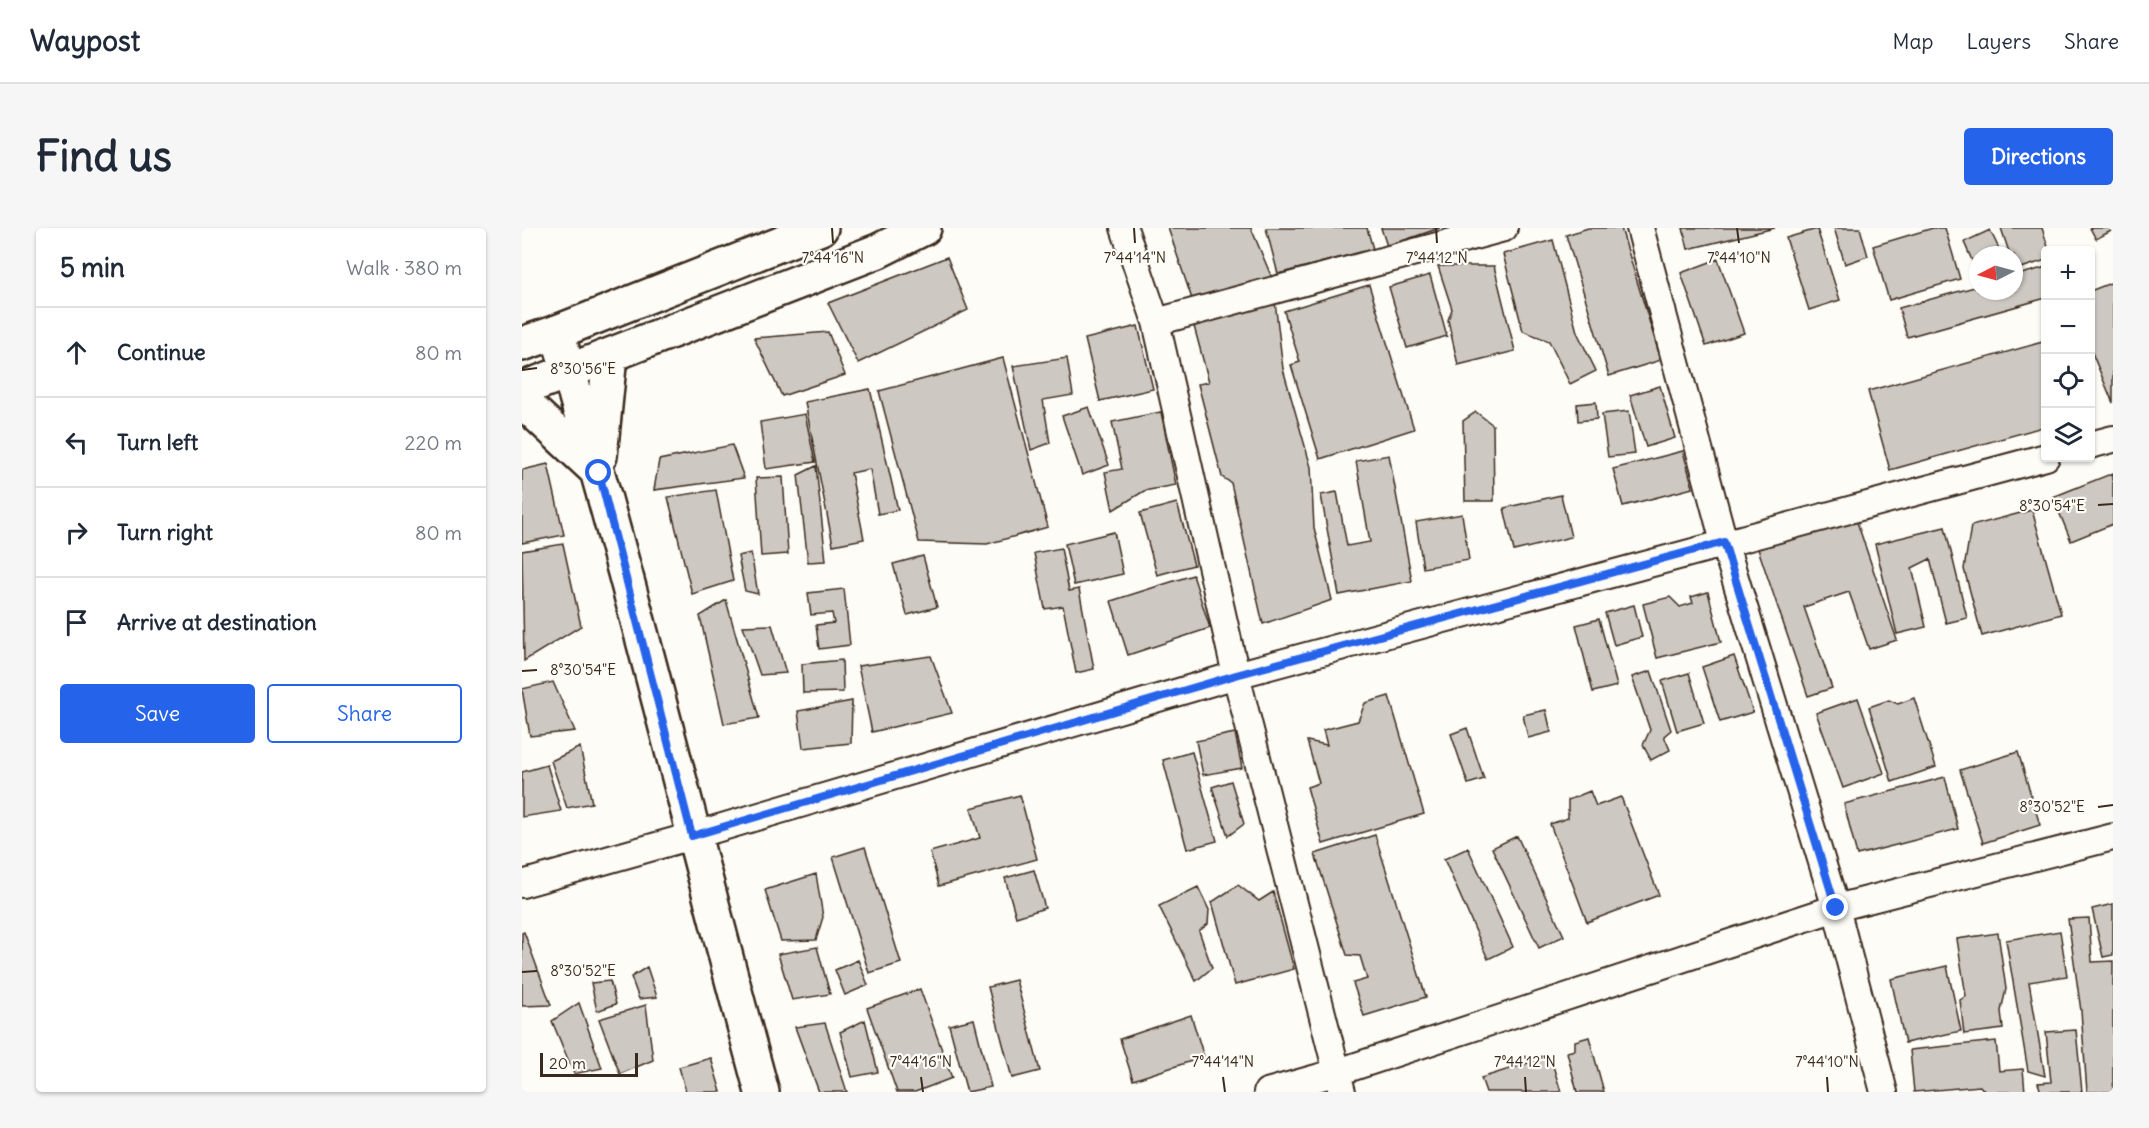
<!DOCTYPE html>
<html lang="en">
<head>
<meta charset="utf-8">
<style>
	body { margin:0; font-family:Delius,sans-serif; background:#f6f6f7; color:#1f2937 }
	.controls { position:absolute; right:18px; top:18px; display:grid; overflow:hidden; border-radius:6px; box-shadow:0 2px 4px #0004 }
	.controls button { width:54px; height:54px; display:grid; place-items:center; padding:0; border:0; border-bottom:2px solid #e0e1e3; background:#fff; color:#1f2937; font:30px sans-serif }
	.compass { position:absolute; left:1447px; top:18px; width:54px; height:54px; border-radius:50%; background:#fff; box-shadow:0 2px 4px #0004; rotate:264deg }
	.scale { position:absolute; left:18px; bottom:15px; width:98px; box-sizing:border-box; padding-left:6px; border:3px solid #3b2a1e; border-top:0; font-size:16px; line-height:21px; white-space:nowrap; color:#3b2a1e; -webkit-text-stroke:4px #fdfcf7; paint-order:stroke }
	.stop { position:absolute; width:18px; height:18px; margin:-14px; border:4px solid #2563eb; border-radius:50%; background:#fff }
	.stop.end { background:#2563eb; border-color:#fff; box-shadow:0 2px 6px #0008 }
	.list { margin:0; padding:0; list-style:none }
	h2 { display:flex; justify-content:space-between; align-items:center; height:78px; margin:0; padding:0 24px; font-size:26px }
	h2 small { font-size:20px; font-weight:400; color:#747a83 }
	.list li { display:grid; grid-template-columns:39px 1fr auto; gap:18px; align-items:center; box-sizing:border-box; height:90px; padding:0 24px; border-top:2px solid #e0e1e3 }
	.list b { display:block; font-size:22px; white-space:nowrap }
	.list em { font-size:20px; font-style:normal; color:#747a83 }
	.actions { display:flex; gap:12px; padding:18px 24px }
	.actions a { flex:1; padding:14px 0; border:2px solid #2563eb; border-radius:6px; text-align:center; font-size:21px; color:#2563eb }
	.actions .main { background:#2563eb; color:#fff }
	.icon { flex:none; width:33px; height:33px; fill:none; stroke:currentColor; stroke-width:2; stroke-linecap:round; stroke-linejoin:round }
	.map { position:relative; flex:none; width:1591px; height:864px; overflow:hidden; border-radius:6px }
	header { display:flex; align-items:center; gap:36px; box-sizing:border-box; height:84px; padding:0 30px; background:#fff; border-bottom:2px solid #e0e1e3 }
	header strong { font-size:28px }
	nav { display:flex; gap:33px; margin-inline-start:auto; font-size:21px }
	.intro { display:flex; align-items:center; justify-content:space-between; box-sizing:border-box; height:144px; padding:0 36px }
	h1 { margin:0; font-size:42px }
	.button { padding:15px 27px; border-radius:6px; background:#2563eb; color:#fff; font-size:21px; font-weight:700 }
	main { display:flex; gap:36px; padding:0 36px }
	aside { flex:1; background:#fff; border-radius:6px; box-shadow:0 2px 4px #0004 }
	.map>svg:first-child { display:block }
	.building { fill:#cdc8c2; stroke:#3b2a1e; stroke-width:1.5 }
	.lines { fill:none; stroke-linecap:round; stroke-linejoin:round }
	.minor-casing { stroke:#3b2a1e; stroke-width:30 }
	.tertiary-casing { stroke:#3b2a1e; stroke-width:38 }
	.primary-casing { stroke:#3b2a1e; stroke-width:38 }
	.minor { stroke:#fdfcf7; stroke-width:26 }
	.tertiary { stroke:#fdfcf7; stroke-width:33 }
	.primary { stroke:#fdfcf7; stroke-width:33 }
	.route { stroke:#2563eb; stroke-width:8 }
	.ticks { fill:none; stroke:#3b2a1e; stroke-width:2 }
	.ticks-label { font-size:15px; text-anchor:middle; fill:#3b2a1e; stroke:#fdfcf7; stroke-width:4.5; stroke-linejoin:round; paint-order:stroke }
</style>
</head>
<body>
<header>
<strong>Waypost</strong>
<nav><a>Map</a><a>Layers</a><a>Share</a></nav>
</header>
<div class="intro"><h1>Find us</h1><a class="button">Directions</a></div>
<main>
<aside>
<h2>5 min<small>Walk · 380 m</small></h2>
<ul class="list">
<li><svg class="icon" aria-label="ahead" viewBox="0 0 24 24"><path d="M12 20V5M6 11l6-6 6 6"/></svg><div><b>Continue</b></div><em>80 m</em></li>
<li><svg class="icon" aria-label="left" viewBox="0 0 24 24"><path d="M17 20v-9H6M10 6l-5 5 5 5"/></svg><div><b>Turn left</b></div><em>220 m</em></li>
<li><svg class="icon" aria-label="right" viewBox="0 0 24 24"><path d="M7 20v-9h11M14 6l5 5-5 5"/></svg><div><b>Turn right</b></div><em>80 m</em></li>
<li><svg class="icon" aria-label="arrive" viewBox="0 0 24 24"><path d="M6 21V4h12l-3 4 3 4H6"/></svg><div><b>Arrive at destination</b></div></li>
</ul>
<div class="actions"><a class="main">Save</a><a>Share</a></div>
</aside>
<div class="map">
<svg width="1591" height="864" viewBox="0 0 1591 864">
	<rect width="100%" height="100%" fill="#fdfcf7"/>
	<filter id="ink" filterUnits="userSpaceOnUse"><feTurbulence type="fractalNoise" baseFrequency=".0167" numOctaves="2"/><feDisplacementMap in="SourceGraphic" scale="12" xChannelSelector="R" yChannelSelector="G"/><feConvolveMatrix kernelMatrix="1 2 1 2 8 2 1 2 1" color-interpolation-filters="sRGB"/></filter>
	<g filter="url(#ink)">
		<!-- building -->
		<path class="building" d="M 646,0 L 729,0 L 750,50 L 672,77 Z
			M 744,0 L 845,0 L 851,21 L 756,46 Z
			M 859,0 L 918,0 L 865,18 Z
			M 1066,0 L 1099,0 L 1139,132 L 1087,148 L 1044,7 Z
			M 1161,0 L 1253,0 L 1166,21 Z
			M 1312,0 L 1338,0 L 1346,28 L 1323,36 Z
			M 1411,0 L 1423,0 L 1438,51 L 1367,72 L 1351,18 Z
			M 1479,0 L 1520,0 L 1527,22 L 1524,22 L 1524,32 L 1493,42 L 1492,27 L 1488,27 Z
			M 1568,0 L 1591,0 L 1591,2 L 1574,11 Z
			M 1295,1 L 1318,72 L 1287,82 L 1264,10 Z
			M 1468,2 L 1480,27 L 1456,27 L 1455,44 L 1442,14 Z
			M 1031,12 L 1055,104 L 1074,143 L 1048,156 L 1027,113 L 1001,103 L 981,26 Z
			M 425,29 L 446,82 L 336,135 L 306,75 Z
			M 1196,31 L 1222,105 L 1184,118 L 1159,45 Z
			M 916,38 L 972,38 L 993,123 L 936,137 L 926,92 L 930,81 Z
			M 1524,39 L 1524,70 L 1385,109 L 1377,80 L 1456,58 L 1456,63 L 1492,63 L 1492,48 Z
			M 908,47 L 925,108 L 885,120 L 867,59 Z
			M 1591,54 L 1591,175 L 1568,120 L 1568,63 Z
			M 847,57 L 892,201 L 798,231 L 769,137 L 778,134 L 762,83 Z
			M 752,65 L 761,141 L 789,239 L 792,300 L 810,372 L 741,396 L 709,255 L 700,249 L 676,156 L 687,154 L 669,87 Z
			M 616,98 L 631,161 L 578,173 L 563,111 Z
			M 306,104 L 323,147 L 260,168 L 232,110 Z
			M 1524,113 L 1524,198 L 1368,242 L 1346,163 Z
			M 481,130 L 526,299 L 465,316 L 397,314 L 357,163 Z
			M 545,130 L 551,167 L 521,172 L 528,215 L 509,222 L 491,138 Z
			M 1138,158 L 1153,210 L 1124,219 L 1108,167 Z
			M 348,161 L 376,282 L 356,286 L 348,241 L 329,245 L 342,311 L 311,317 L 283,174 Z
			M 1074,174 L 1075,191 L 1056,193 L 1055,176 Z
			M 567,179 L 587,237 L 560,247 L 540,188 Z
			M 1107,183 L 1113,226 L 1086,229 L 1080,186 Z
			M 639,184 L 654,257 L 622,263 L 591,282 L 583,244 L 600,241 L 590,194 Z
			M 954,184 L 971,197 L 972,273 L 943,273 L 941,193 Z
			M 283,186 L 293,234 L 244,241 L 238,194 Z
			M 210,217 L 222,250 L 132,262 L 137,232 Z
			M 1161,223 L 1171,260 L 1101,278 L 1091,241 Z
			M 867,227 L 890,353 L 817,367 L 799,267 L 815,264 L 825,318 L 848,314 L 834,233 Z
			M 26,236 L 42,307 L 0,315 L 0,242 Z
			M 294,238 L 304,333 L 286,334 L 276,247 Z
			M 1591,245 L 1591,296 L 1549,313 L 1531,269 Z
			M 261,249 L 266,326 L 239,328 L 234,250 Z
			M 194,262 L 211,353 L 170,366 L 146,269 Z
			M 1039,267 L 1049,309 L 992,323 L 982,280 Z
			M 655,275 L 672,337 L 635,347 L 618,285 Z
			M 1510,282 L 1539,386 L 1460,408 L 1442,341 L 1449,298 Z
			M 1332,285 L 1375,412 L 1347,421 L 1327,364 L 1282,379 L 1310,460 L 1286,468 L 1235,318 Z
			M 940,286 L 947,332 L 901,340 L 894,294 Z
			M 1423,299 L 1445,390 L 1424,395 L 1408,331 L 1390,340 L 1404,399 L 1375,406 L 1353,316 Z
			M 592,304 L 601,346 L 552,357 L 543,316 Z
			M 41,316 L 59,398 L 2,433 L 0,323 Z
			M 539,320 L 547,363 L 557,361 L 572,441 L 554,445 L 541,378 L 523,381 L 512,325 Z
			M 229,325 L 236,366 L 223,363 L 216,328 Z
			M 401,328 L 415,379 L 385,387 L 371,336 Z
			M 671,347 L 688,400 L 606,427 L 589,373 Z
			M 322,361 L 328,417 L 297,421 L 294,397 L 312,395 L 310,385 L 289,387 L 286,365 Z
			M 1186,364 L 1199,414 L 1135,430 L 1121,376 L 1148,369 L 1158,379 L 1171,375 L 1169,369 Z
			M 204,372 L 237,490 L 202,496 L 178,388 Z
			M 1112,377 L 1120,409 L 1092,417 L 1083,385 Z
			M 1077,391 L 1095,458 L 1071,464 L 1054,397 Z
			M 250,397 L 264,445 L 238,447 L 221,398 Z
			M 409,428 L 430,485 L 350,504 L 336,438 Z
			M 1212,428 L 1231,484 L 1198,494 L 1180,439 Z
			M 320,432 L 321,464 L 281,465 L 280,436 Z
			M 1129,443 L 1149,502 L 1142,508 L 1148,522 L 1129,532 L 1121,517 L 1128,502 L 1110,449 Z
			M 1167,445 L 1182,495 L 1155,503 L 1140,453 Z
			M 31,454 L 53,503 L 8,508 L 0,461 Z
			M 867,468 L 902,586 L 801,616 L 785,559 L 797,555 L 785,513 L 805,517 L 801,502 L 836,493 L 843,475 Z
			M 1336,470 L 1362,545 L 1321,560 L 1294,485 Z
			M 1392,470 L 1414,539 L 1370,554 L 1347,479 L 1367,472 L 1376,476 Z
			M 330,473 L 329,515 L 281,520 L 276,483 Z
			M 1024,482 L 1029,504 L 1006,510 L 1001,487 Z
			M 945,500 L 962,551 L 946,556 L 929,506 Z
			M 713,505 L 720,540 L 681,547 L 674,513 Z
			M 58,519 L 70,575 L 45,580 L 29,533 Z
			M 670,524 L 695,613 L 665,621 L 641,532 Z
			M 1496,524 L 1518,597 L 1461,615 L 1438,542 Z
			M 25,537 L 39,583 L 0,589 L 0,544 Z
			M 1423,549 L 1436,601 L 1335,627 L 1322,576 Z
			M 709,553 L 722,596 L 706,608 L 690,559 Z
			M 1068,563 L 1074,578 L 1099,569 L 1137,667 L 1065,694 L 1028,596 L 1046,590 L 1046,572 Z
			M 498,567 L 515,631 L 417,658 L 408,624 L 458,610 L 449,580 Z
			M 853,607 L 904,769 L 842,788 L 831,755 L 845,751 L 838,728 L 825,727 L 793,626 Z
			M 995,608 L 1042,708 L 1017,720 L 970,620 Z
			M 343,619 L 379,735 L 347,745 L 311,629 Z
			M 946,620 L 991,719 L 966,731 L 922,631 Z
			M 512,642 L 523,680 L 494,689 L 483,650 Z
			M 294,646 L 301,689 L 294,712 L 259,713 L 243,662 Z
			M 716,657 L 737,673 L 751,664 L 772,741 L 713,757 L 690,674 Z
			M 676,659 L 687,682 L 686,696 L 677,703 L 690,740 L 674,753 L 637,678 Z
			M 1591,676 L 1591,727 L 1581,729 L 1570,681 Z
			M 1567,690 L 1570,734 L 1591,733 L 1591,864 L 1565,864 L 1559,783 L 1546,691 Z
			M 1538,703 L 1545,748 L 1507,754 L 1523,848 L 1506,843 L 1484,712 Z
			M 2,704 L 29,777 L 0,778 L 0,705 Z
			M 1476,705 L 1484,761 L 1479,783 L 1481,801 L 1442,806 L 1438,772 L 1444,768 L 1435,711 Z
			M 295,719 L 308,766 L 270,772 L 256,726 Z
			M 336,732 L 346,757 L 323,767 L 313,742 Z
			M 1425,738 L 1439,803 L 1383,815 L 1369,751 Z
			M 125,739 L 135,769 L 117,771 L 109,749 Z
			M 494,752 L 518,843 L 490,850 L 466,759 Z
			M 88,753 L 94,776 L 75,783 L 69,755 Z
			M 398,761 L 430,850 L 393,864 L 375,864 L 345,780 Z
			M 57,775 L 80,840 L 52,846 L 30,793 Z
			M 124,777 L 131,832 L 98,846 L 77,791 Z
			M 669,787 L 682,829 L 611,852 L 598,811 Z
			M 452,791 L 469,859 L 445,864 L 427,797 Z
			M 343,792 L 356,844 L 330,849 L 318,804 Z
			M 303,795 L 325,864 L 297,864 L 273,799 Z
			M 1554,802 L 1560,864 L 1519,864 L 1516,855 L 1529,854 L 1524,804 Z
			M 1067,809 L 1082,864 L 1055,864 L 1045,824 L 1053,822 L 1053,813 Z
			M 1474,813 L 1477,843 L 1501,841 L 1503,864 L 1463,864 L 1458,858 L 1392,864 L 1388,822 Z
			M 1028,828 L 1039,864 L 964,864 L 959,850 Z
			M 189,830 L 199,864 L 164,864 L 157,839 Z"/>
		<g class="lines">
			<!-- minor casing -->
			<g class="minor-casing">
				<path id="minor" d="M 602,0 L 634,94 L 714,447 L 820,864
					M 1118,0 L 1202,314 L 1314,680 L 1362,864
					M 634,94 L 982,0
					M 1568,217 L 1591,211
					M 0,656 L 170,608 L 714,447 L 1524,229
					M 745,864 L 816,844 L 1314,680 L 1591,609"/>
			</g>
			<!-- tertiary casing -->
			<g class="tertiary-casing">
				<path id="tertiary" d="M 35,104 L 299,0
					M 47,143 L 356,23 L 402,0"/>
			</g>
			<!-- primary casing -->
			<g class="primary-casing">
				<path id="primary" d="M 0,116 L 35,104 C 110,355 171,611 240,864
					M 0,161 L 47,143
					M 0,173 L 75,243
					M 78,228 L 88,128"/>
			</g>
			<!-- minor -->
			<use href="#minor" class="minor"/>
			<!-- tertiary -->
			<use href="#tertiary" class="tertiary"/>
			<!-- primary -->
			<use href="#primary" class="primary"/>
		</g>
	</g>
	<g class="lines" filter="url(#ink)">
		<!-- route -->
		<path class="route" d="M 77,245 L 170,608 L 714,447 L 1202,314 L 1314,680"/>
	</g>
	<!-- ticks -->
	<path class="ticks" d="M 310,0 L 311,15M 612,0 L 613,15M 914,0 L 915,15M 1215,0 L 1217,15M 0,142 L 15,140M 1576,277 L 1591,276M 0,443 L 15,442M 1576,579 L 1591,577M 0,744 L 15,743M 399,849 L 401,864M 701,849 L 703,864M 1003,849 L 1004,864M 1305,849 L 1306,864"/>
	<g class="ticks-label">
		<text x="311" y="35">7°44'16"N</text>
		<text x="613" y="35">7°44'14"N</text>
		<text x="915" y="35">7°44'12"N</text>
		<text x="1217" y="35">7°44'10"N</text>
		<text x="61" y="146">8°30'56"E</text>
		<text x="1530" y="283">8°30'54"E</text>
		<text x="61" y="447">8°30'54"E</text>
		<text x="1530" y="584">8°30'52"E</text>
		<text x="61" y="748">8°30'52"E</text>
		<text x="399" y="839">7°44'16"N</text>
		<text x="701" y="839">7°44'14"N</text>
		<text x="1003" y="839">7°44'12"N</text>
		<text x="1305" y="839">7°44'10"N</text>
	</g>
</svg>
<div class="controls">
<button>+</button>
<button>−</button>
<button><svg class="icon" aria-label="locate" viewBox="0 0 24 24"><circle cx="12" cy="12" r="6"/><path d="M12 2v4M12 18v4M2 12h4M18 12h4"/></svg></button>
<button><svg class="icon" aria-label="layers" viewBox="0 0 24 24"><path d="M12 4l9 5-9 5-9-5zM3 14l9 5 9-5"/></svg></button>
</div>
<svg class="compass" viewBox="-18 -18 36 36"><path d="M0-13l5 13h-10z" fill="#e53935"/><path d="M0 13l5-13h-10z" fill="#747a83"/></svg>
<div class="scale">20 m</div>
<div class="stop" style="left:77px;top:245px"></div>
<div class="stop end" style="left:1314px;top:680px"></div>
</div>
</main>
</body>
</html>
